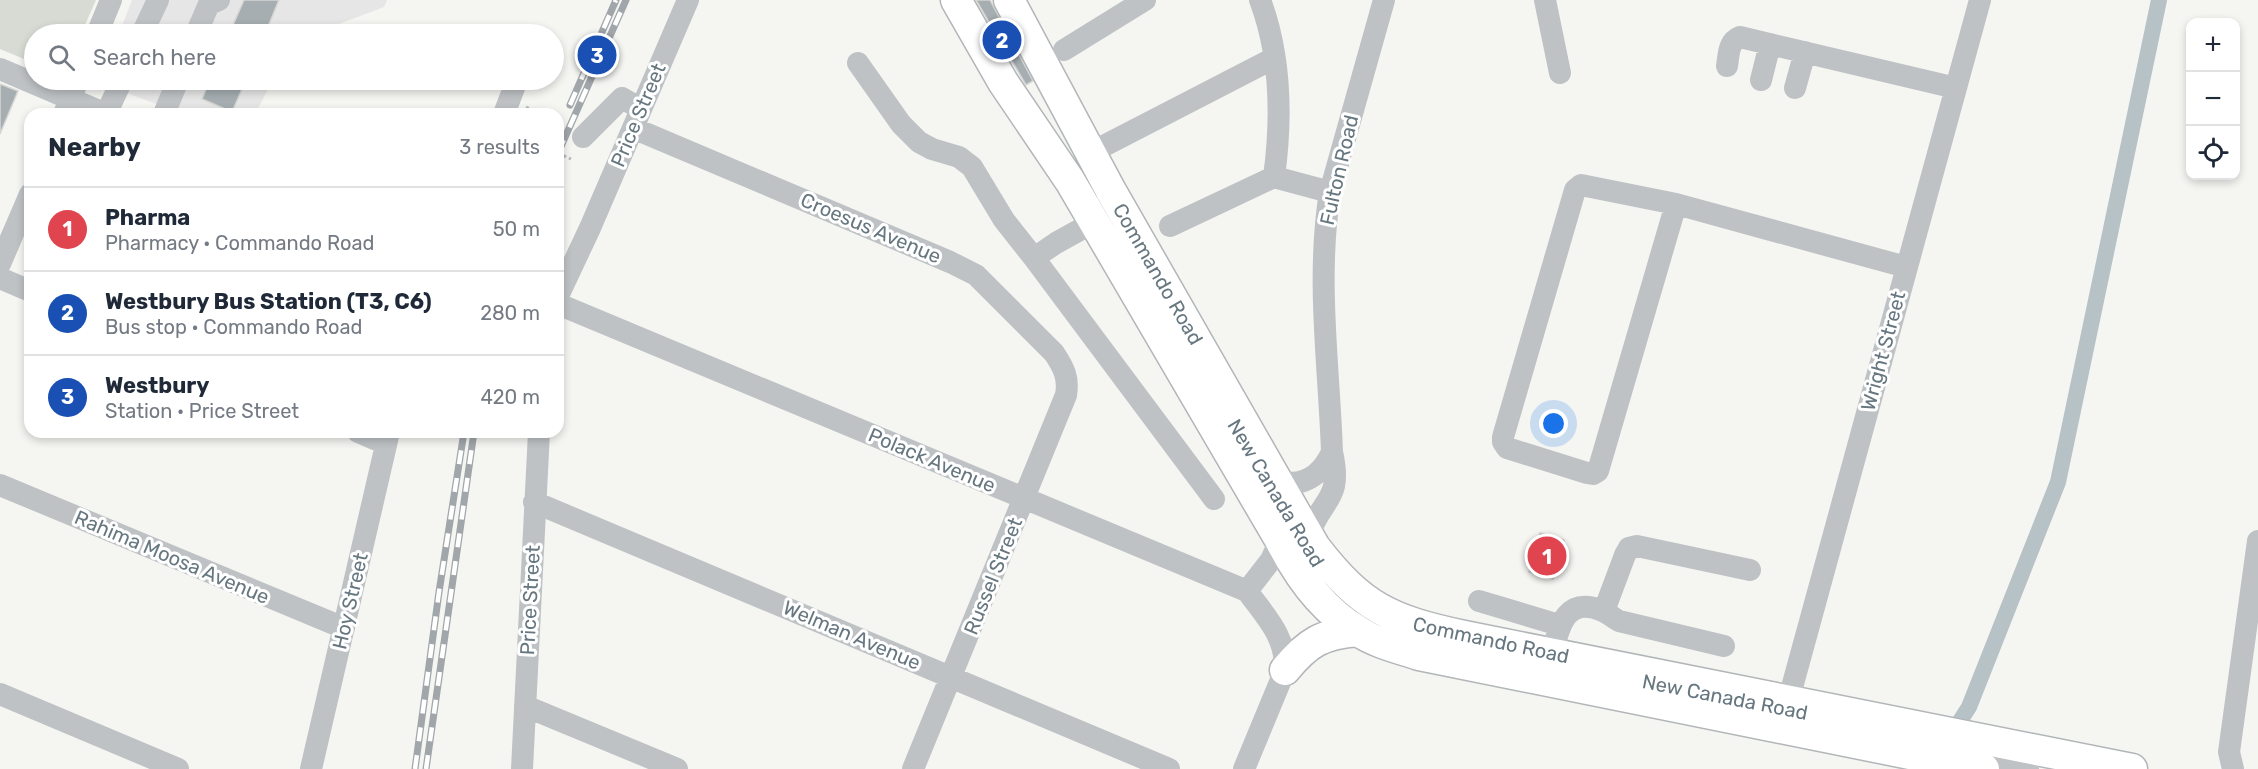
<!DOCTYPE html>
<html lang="en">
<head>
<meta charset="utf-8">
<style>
	body { margin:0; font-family:Rubik,sans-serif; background:#f2f2f3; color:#1f2937 }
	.controls { position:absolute; right:18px; top:18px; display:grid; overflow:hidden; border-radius:12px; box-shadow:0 3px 9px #0003 }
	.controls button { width:54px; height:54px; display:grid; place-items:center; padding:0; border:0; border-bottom:2px solid #e0e1e3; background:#fff; color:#1f2937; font:30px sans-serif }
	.you { position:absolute; left:1554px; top:424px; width:21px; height:21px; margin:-15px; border:4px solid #fff; border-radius:50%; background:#1a73e8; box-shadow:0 0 0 9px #1a73e833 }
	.badge { display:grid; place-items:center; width:39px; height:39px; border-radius:50%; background:#d04c36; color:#fff; font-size:20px; font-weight:700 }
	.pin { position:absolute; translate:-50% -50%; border:3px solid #fff; box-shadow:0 2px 6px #0006 }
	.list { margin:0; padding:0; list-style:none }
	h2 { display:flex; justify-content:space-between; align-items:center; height:78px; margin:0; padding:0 24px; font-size:26px }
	h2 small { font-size:20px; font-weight:400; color:#747a83 }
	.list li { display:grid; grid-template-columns:39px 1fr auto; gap:18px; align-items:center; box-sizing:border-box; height:84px; padding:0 24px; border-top:2px solid #e0e1e3 }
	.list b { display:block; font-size:22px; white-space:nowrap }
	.list p { margin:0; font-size:20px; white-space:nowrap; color:#747a83 }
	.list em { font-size:20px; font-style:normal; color:#747a83 }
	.icon { flex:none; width:33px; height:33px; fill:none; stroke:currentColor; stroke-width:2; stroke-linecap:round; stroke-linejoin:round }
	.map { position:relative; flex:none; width:2258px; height:769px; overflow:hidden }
	.search { position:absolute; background:#fff; box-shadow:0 3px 9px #0003; left:24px; top:24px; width:540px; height:66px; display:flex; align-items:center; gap:15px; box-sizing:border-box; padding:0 21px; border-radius:33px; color:#747a83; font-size:22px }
	.panel { position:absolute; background:#fff; box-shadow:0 3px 9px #0003; left:24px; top:108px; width:540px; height:330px; border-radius:18px }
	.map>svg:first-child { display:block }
	.built { fill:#e5e6e5 }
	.green { fill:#d7dbd3 }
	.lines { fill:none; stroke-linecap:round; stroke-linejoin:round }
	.canal { stroke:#b6c2c5; stroke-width:16 }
	.building { fill:#a6aeb2; stroke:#d6d6d4; stroke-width:1.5 }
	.major-casing { stroke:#b2b6b9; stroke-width:33 }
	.path { stroke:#b8bbbd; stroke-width:3; stroke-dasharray:3 3; stroke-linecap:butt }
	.minor { stroke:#bec2c5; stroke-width:22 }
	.major { stroke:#fff; stroke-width:30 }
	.rail-casing { stroke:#a0a6aa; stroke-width:7 }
	.rail { stroke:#fff; stroke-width:4.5; stroke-dasharray:14; stroke-linecap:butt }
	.path-bridge { stroke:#b8bbbd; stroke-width:3; stroke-dasharray:3 3; stroke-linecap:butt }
	.labels { text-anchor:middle; stroke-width:6; stroke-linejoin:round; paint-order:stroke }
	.street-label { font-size:20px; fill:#677780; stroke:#fff }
</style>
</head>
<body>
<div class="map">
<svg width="2258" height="769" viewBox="0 0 2258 769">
	<rect width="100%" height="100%" fill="#f5f5f2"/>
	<!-- built -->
	<path class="built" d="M 132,0 L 387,0 L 384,7 L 312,34 L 119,34 Z
		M 102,80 L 273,80 L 255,114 L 182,114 L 101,83 Z"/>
	<!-- green -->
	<path class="green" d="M 0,0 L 96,0 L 81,34 L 34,34 L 34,63 L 0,49 Z"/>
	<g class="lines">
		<!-- canal -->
		<path class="canal" d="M 1960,721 L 1969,707 L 2058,482 L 2159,0"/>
	</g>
	<!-- building -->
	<path class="building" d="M 244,0 L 279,0 L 265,34 L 229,34 Z
		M 976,0 L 990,0 L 1033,81 L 1026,85 Z
		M 210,80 L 246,80 L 232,112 L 202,99 Z
		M 0,84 L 18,91 L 0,134 Z
		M 1540,533 L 1564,540 L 1553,579 L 1529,572 Z"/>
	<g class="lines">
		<!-- major casing -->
		<g class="major-casing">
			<path id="major" d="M 956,0 L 1003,82 L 1070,181 L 1094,222 L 1280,540 C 1298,576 1322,610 1358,631 C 1376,643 1398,648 1419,655 L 1984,769
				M 1009,0 L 1111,191 L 1315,547 C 1362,608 1390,620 1464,636 L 2132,769
				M 1285,670 C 1308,642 1322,634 1358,631"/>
		</g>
		<!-- path -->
		<path class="path" d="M 526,107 L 541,114"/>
		<!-- minor -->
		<path class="minor" d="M 1260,0 C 1281,56 1282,118 1274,177 L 1330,192
			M 1545,0 L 1560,73
			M 97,34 L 111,0
			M 142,34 L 158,0
			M 196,34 L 209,4 L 219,0
			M 1064,50 L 1145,0
			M 858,63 L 901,124 L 919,142 L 932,149 L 959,157 L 972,167 L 1004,220 L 1034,258 L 1056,243 L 1094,222
			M 1727,66 C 1729,54 1728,42 1740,37 L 1956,88
			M 0,69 L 106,114
			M 1761,80 L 1770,44
			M 1795,88 L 1805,52
			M 64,114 L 78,80
			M 106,114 L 122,80
			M 164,114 L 178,80
			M 504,114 L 517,80
			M 633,128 L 950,262 L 976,275 L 1054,353 C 1064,368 1069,378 1066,395 L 913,769
			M 583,137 L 622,98 L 641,109
			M 1092,152 L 1274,58
			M 1676,204 L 1598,471 L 1593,474 L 1587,473 L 1507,448 L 1503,442 L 1503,437 L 1575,190 L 1581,185 L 1676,204 L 1906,267
			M 1170,226 L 1274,177
			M 1034,258 L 1214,499
			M 0,264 L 30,194
			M 0,278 L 30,291
			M 558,296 L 590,228 L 688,0
			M 558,304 L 1247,591 C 1266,617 1286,636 1285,670 L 1244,769
			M 358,432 L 386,444
			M 1275,480 C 1302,489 1321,476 1332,452
			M 0,485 L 344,628
			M 534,502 L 1169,769
			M 1309,535 C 1322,497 1343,501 1332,452 C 1329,366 1316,278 1330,192 L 1384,0
			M 1247,591 L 1271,560 L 1280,540
			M 1479,601 L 1559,625
			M 1604,611 L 1625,555 L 1629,548 L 1637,546 L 1750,570
			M 1552,654 C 1559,627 1565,595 1603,611 C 1608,613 1613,618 1619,621 L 1724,646
			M 0,694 L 178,769
			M 1788,702 L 1980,0
			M 525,706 L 677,769
			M 1968,757 L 2028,769
			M 311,769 L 389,432
			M 522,769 L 539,432
			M 2233,769 L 2229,752 L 2258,541"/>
		<!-- major -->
		<use href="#major" class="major"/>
		<!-- rail casing -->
		<g class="rail-casing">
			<path id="rail" d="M 570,105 L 616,0
				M 558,153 L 626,0
				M 415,769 L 439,592 L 464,432
				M 426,769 L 474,432"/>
		</g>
		<!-- rail -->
		<use href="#rail" class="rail"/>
		<!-- path-bridge -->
		<path class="path-bridge" d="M 558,153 L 571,159"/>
	</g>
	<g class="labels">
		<!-- street labels -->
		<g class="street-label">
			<text transform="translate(638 115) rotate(-67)" y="7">Price Street</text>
			<text transform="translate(1339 170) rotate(-77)" y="7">Fulton Road</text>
			<text transform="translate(871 228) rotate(23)" y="7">Croesus Avenue</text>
			<text transform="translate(1158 274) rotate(60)" y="7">Commando Road</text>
			<text transform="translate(1883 351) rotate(-75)" y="7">Wright Street</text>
			<text transform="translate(932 460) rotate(23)" y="7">Polack Avenue</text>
			<text transform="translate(1276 493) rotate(59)" y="7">New Canada Road</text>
			<text transform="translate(172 557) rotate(23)" y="7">Rahima Moosa Avenue</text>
			<text transform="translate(993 576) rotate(-68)" y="7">Russel Street</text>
			<text transform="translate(530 600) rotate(-87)" y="7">Price Street</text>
			<text transform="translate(350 601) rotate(-77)" y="7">Hoy Street</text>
			<text transform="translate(852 635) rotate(23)" y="7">Welman Avenue</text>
			<text transform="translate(1491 640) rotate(12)" y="7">Commando Road</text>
			<text transform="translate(1725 697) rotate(11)" y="7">New Canada Road</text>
		</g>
	</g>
</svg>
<div class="controls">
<button>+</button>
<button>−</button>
<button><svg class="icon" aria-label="locate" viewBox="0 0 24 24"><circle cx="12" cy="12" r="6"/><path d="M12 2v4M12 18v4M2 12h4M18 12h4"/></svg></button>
</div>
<div class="you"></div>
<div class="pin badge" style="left:1547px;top:556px;background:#e0444e">1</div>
<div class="pin badge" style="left:1002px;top:40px;background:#1a4fb4">2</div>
<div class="pin badge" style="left:597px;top:55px;background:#1a4fb4">3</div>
<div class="search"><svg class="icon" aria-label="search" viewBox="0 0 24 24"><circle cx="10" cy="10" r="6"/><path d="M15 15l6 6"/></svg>Search here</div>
<section class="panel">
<h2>Nearby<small>3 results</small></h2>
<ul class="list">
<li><span class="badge" style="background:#e0444e">1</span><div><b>Pharma</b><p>Pharmacy · Commando Road</p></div><em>50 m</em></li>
<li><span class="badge" style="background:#1a4fb4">2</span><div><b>Westbury Bus Station (T3, C6)</b><p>Bus stop · Commando Road</p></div><em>280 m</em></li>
<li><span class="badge" style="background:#1a4fb4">3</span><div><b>Westbury</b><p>Station · Price Street</p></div><em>420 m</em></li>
</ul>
</section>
</div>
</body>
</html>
